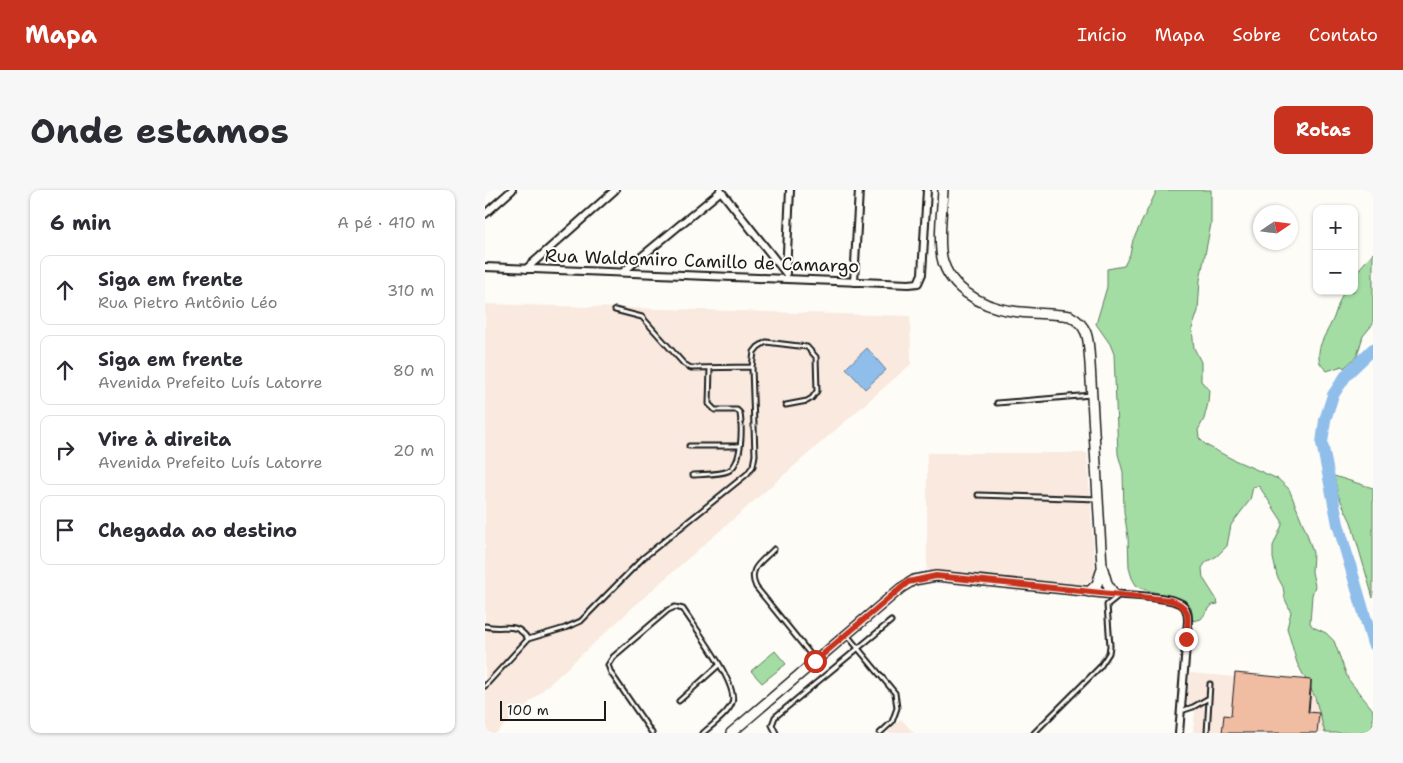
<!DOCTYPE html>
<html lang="pt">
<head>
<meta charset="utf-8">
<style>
	body { margin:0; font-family:"Shantell Sans",sans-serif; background:#f7f7f7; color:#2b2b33 }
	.controls { position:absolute; right:15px; top:15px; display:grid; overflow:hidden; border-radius:10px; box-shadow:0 1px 4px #0004 }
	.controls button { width:45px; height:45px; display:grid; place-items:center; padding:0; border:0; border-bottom:1px solid #e1e1e2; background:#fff; color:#2b2b33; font:25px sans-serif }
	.compass { position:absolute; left:768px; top:15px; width:45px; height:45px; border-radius:50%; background:#fff; box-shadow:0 1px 4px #0004; rotate:77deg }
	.scale { position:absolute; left:15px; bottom:12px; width:106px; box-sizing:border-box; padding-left:5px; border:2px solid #1c1c1c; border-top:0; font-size:14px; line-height:18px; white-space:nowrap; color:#1c1c1c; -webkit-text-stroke:4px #fdfcf7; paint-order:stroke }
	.stop { position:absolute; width:15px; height:15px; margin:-11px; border:4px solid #c8321e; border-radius:50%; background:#fff }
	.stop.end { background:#c8321e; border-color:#fff; box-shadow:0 1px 5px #0008 }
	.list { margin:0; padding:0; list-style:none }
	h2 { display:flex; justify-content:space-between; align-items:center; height:65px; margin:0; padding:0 20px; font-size:21px }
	h2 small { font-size:16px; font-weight:400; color:#7c7c81 }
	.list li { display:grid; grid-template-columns:32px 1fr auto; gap:15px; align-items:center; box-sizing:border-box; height:70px; margin:0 10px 10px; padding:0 10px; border:1px solid #e1e1e2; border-radius:10px }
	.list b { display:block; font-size:19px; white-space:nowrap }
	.list p { margin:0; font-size:16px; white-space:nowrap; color:#7c7c81 }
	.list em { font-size:16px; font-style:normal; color:#7c7c81 }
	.icon { flex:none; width:28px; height:28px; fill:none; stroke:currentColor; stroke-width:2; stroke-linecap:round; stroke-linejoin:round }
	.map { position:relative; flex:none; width:888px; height:543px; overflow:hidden; border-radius:10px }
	header { display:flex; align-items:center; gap:30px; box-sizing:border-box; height:70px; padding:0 25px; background:#c8321e; color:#fff }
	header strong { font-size:24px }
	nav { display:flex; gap:28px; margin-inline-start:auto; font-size:18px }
	.intro { display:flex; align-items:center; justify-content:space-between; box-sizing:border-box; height:120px; padding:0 30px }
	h1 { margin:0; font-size:35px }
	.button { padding:12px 22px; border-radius:10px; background:#c8321e; color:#fff; font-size:18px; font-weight:700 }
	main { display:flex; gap:30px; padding:0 30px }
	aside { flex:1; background:#fff; border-radius:10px; box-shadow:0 1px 4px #0004 }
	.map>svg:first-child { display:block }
	.built { fill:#f9e9de }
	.green { fill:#a3dda3; stroke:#607c60 }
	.water { fill:#90beea; stroke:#627d98 }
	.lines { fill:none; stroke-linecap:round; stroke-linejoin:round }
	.river { stroke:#90beea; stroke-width:12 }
	.lane-casing { stroke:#1c1c1c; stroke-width:7 }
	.street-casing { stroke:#1c1c1c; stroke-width:10 }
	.secondary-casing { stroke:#1c1c1c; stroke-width:12 }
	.lane { stroke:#fdfcf7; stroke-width:3 }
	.street { stroke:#fdfcf7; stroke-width:6 }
	.secondary { stroke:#fdfcf7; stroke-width:9 }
	.shaded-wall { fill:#a88471; stroke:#1c1c1c }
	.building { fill:#f0bca2; stroke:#1c1c1c }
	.route { stroke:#c8321e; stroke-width:6 }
	.labels { text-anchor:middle; stroke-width:4; stroke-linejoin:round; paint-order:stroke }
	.street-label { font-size:18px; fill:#1c1c1c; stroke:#fdfcf7 }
</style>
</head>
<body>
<header>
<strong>Mapa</strong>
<nav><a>Início</a><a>Mapa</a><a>Sobre</a><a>Contato</a></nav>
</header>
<div class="intro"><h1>Onde estamos</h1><a class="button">Rotas</a></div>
<main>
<aside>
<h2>6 min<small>A pé · 410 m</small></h2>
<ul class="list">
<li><svg class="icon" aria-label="ahead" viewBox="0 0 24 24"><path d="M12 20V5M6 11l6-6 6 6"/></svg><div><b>Siga em frente</b><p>Rua Pietro Antônio Léo</p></div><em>310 m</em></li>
<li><svg class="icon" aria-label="ahead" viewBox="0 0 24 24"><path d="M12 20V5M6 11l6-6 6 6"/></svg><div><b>Siga em frente</b><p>Avenida Prefeito Luís Latorre</p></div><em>80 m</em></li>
<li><svg class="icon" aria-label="right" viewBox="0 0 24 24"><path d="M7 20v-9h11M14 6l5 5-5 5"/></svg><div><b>Vire à direita</b><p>Avenida Prefeito Luís Latorre</p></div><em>20 m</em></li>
<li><svg class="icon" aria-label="arrive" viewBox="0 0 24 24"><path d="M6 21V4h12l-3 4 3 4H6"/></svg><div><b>Chegada ao destino</b></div></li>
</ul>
</aside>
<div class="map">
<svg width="888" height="543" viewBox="0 0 888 543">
	<rect width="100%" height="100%" fill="#fdfcf7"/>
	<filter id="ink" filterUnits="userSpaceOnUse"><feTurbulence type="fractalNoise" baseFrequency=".02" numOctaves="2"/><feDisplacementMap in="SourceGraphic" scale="10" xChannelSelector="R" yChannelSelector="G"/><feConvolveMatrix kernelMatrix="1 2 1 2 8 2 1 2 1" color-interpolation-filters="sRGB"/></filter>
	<g filter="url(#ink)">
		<!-- built -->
		<path class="built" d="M 0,114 L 425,126 L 426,174 L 167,400 L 11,543 L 0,543 Z
			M 442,263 L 602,263 L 610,383 L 606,391 L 595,396 L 442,380 Z
			M 705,483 L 831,494 L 840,543 L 708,543 L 710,521 L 702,511 Z
			M 416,529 L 429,543 L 402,543 Z"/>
		<!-- green -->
		<path class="green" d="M 672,0 L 726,0 L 726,34 L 715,90 L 713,121 L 707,139 L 709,158 L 716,172 L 716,191 L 724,200 L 723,213 L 719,229 L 713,240 L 714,248 L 721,255 L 747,269 L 793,289 L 804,299 L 822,344 L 828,363 L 827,382 L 830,396 L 827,405 L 825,433 L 828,437 L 841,443 L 849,451 L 863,489 L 888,520 L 888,543 L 840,543 L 830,507 L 812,473 L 802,438 L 806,422 L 800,409 L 798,397 L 792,386 L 788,368 L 788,356 L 797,335 L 797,331 L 774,296 L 768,297 L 765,310 L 746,335 L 742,356 L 732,366 L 721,372 L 717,378 L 718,388 L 732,410 L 733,414 L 727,415 L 716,429 L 709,431 L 697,410 L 658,399 L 651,395 L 647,388 L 644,378 L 643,347 L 639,322 L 638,282 L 633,264 L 629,164 L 625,154 L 611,134 L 622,97 L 622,79 L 639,76 L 645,64 L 648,50 Z
			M 888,63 L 888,134 L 878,146 L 872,166 L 859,178 L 857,176 L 842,181 C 838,177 834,174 834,168 C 832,154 844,140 849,127 C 852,118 855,109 859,101 L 869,101 L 869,85 Z
			M 849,286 L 888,298 L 888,408 L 866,332 L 853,305 Z
			M 290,461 L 301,474 L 277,493 L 266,481 Z"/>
		<!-- water -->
		<path class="water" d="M 382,158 L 401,180 L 380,199 L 361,178 Z"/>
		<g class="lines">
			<!-- river -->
			<path class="river" d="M 888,159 L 862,184 L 848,205 L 840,230 L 837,253 L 853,334 L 888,454"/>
			<!-- lane casing -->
			<g class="lane-casing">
				<path id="lane" d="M 130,120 L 157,127 L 199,174 L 206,178 L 267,177
					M 512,213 L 606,205
					M 204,256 L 255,256
					M 208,285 C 218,284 234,285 243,281 C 258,274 257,237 255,223 L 252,220 L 230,220 L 224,214 L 225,178
					M 493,305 L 613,309
					M 289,359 C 277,372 262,378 271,397 L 330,470
					M 0,436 C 19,441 30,430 43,449 L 0,496
					M 362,445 L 410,503 L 412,518 L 407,532 L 395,543
					M 43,449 L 80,438 L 96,431 L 158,368 L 262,284 L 268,276 L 270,265 L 267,177 L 269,162 L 273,157 L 281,152 L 322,157 L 331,167 L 332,201 L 327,208 L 322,211 L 301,215
					M 194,511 L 234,475
					M 696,521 L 708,517 L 724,508
					M 167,543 L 126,483 L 123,475 L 128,467 L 183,420 L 190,417 L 198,419 C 209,436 254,495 247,513 C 243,524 227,535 218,543
					M 291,543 L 287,535 L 290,527 L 406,431
					M 549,543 L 615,477 L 624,463 L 625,456 L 622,415 L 632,407
					M 722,543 L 725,494"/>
			</g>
			<!-- street casing -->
			<g class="street-casing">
				<path id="street" d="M 235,0 L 300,82
					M 0,24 L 27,0
					M 0,77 L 424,94 L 433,93 L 437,84 L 442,0
					M 41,79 L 130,0
					M 138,82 L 236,1
					M 301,83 L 305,0
					M 369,92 L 374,0
					M 629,404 C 644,406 690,406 699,416 C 703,421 703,426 703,431 L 694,543"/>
			</g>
			<!-- secondary casing -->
			<g class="secondary-casing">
				<path id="secondary" d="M 458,0 C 457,20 454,42 456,61 C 459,96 496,117 527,121 C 546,124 566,123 585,126 C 606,138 603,152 605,174 L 617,376 L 622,393 L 629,404
					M 604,402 L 612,394 L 617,379
					M 246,543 L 416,398 L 429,390 L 451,386 L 629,404"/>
			</g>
			<!-- lane -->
			<use href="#lane" class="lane"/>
			<!-- street -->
			<use href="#street" class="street"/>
			<!-- secondary -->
			<use href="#secondary" class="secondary"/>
		</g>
		<!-- shaded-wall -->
		<path class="shaded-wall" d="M 826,490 L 826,499 L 823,531 L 823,522 Z"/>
		<!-- building -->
		<path class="building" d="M 750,483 L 826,490 L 823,522 L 834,523 L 832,543 L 737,543 L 739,525 L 746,526 Z"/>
	</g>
	<g class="lines" filter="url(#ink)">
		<!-- route -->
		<path class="route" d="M 330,471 L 423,392 L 451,386 L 684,410 C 708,416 703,429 701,449"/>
	</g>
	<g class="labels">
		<!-- street labels -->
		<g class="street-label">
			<text transform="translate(217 71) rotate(2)" y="6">Rua Waldomiro Camillo de Camargo</text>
		</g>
	</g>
</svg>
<div class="controls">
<button>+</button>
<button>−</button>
</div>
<svg class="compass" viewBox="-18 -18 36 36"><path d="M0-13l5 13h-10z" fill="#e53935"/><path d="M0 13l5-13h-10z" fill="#7c7c81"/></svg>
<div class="scale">100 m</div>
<div class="stop" style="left:330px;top:471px"></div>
<div class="stop end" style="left:701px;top:449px"></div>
</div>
</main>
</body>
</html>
